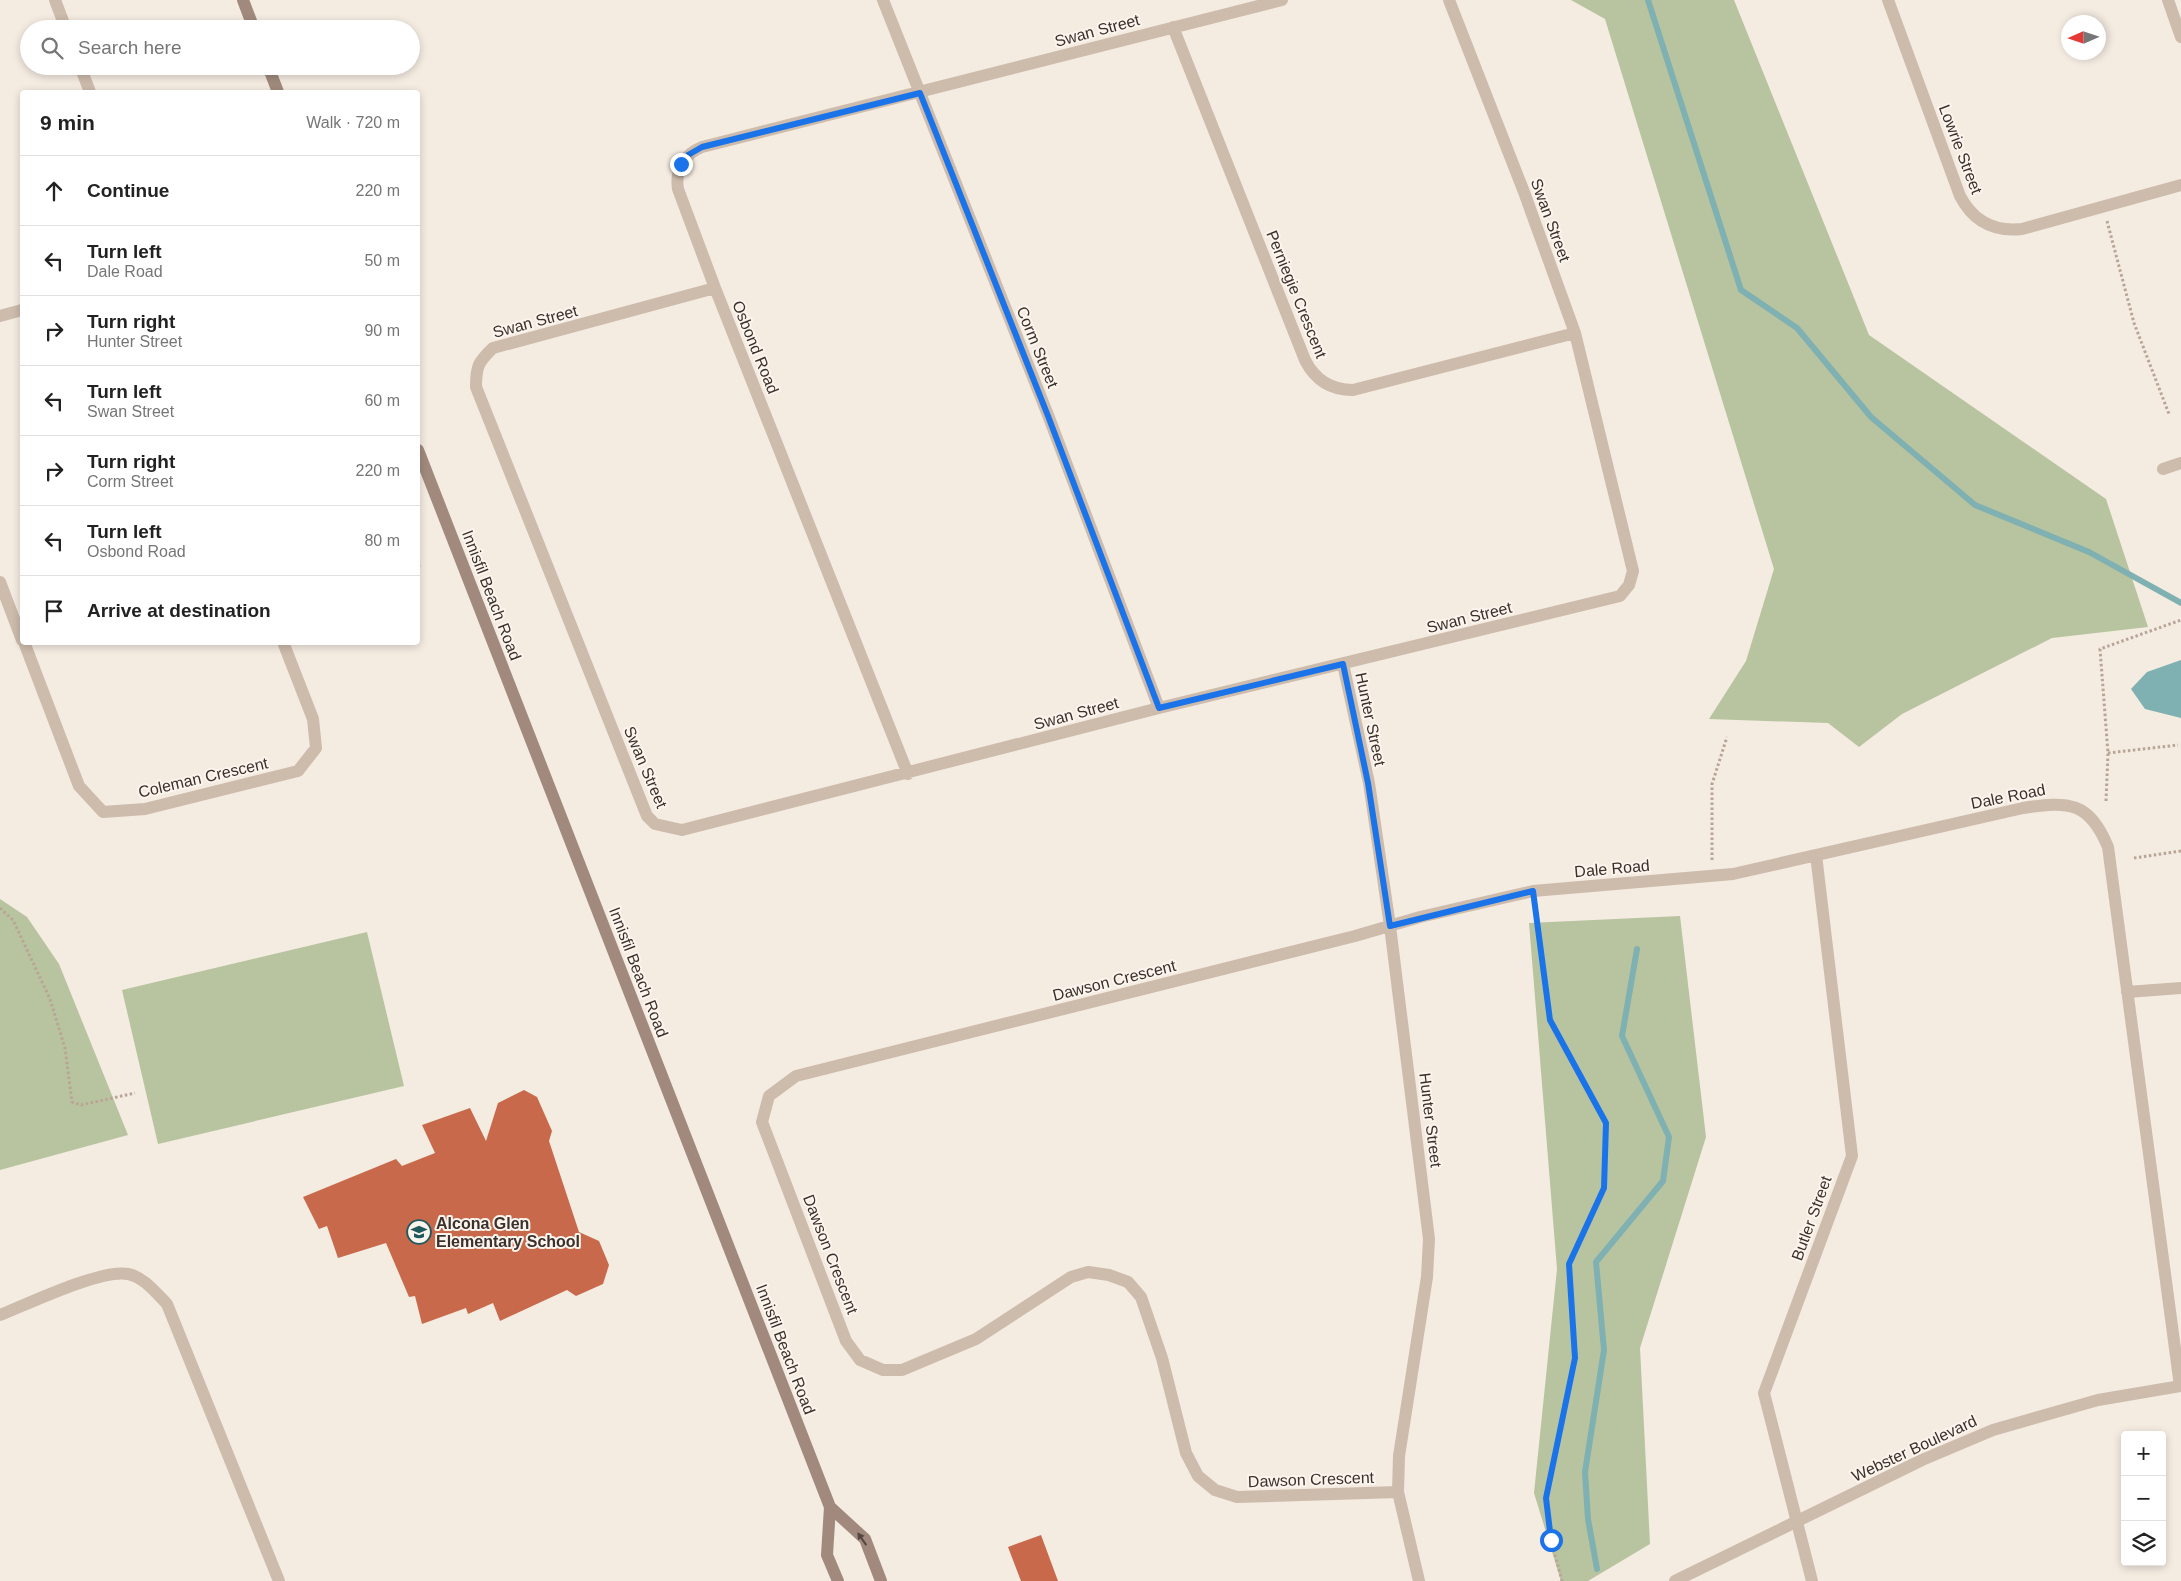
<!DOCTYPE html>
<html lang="en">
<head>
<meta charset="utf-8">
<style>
	body { margin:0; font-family:Arial,sans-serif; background:#f2f2f2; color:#222 }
	.controls { position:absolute; right:15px; bottom:15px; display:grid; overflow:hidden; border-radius:5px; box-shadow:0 2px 8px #0003 }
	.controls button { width:45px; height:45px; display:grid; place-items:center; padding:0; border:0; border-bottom:1px solid #e0e0e0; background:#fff; color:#222; font:25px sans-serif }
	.compass { position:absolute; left:2061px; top:15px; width:45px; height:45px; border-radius:50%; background:#fff; box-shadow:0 2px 8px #0003; rotate:267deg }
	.stop { position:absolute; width:15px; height:15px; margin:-11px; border:4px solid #1a73e8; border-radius:50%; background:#fff }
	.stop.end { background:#1a73e8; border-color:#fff; box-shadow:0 1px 5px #0008 }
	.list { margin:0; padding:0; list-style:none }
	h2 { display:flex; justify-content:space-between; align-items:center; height:65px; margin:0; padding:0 20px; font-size:21px }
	h2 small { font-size:16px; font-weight:400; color:#767676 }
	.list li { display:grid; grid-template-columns:32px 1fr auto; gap:15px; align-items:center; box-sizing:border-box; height:70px; padding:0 20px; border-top:1px solid #e0e0e0 }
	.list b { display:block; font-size:19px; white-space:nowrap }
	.list p { margin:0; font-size:16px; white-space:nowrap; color:#767676 }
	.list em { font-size:16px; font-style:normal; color:#767676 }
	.icon { flex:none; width:28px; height:28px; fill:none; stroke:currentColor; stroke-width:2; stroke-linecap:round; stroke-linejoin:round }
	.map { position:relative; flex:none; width:2181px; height:1581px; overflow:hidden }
	.search { position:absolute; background:#fff; box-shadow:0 2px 8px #0003; left:20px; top:20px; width:400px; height:55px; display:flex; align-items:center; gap:12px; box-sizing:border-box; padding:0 18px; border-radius:28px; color:#767676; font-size:19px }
	.panel { position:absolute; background:#fff; box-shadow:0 2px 8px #0003; left:20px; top:90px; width:400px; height:555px; border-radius:5px }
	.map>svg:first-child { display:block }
	.green { fill:#b8c4a0 }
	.water { fill:#7fb0b2 }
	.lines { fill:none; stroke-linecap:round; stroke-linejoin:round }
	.stream { stroke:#7fb0b2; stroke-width:6 }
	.building { fill:#c8694b }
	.path { stroke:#b9a596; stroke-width:3; stroke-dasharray:2.5 2.5; stroke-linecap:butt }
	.minor { stroke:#cdbbac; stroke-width:12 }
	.tertiary { stroke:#cdbbac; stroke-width:12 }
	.secondary { stroke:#a18a7d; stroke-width:12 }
	.oneway { fill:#544640 }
	.route { stroke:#1a73e8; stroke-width:6 }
	.labels { text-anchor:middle; stroke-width:4; stroke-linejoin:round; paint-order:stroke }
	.street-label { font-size:16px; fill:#3b302b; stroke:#fbf5ee }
	.poi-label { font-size:16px; font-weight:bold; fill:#3b302b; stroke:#fbf5ee; text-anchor:start }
</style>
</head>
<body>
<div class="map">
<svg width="2181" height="1581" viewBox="0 0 2181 1581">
	<rect width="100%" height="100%" fill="#f4ebe1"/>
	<!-- green -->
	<path class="green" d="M 1571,0 L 1734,0 L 1869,335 L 2106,499 L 2148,627 L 2052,638 L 1902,714 L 1859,747 L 1828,723 L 1709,719 L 1746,661 L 1774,569 L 1605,19 Z
		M 0,899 L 27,917 L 59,964 L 128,1135 L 0,1170 Z
		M 1680,916 L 1706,1137 L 1640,1348 L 1650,1544 L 1588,1581 L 1561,1581 L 1534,1493 L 1557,1269 L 1529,923 Z
		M 367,932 L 404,1086 L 158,1144 L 122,990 Z"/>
	<!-- water -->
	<path class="water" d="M 2181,660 L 2181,718 L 2145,709 L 2131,689 L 2147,672 Z"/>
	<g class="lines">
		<!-- stream -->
		<path class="stream" d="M 1648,0 L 1741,290 L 1797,328 L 1871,417 L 1975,505 L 2089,552 L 2181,603
			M 1597,1569 L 1588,1519 L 1585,1472 L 1604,1350 L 1596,1262 L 1663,1181 L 1669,1137 L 1622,1036 L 1637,949"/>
	</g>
	<!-- building -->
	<path class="building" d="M 524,1090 L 537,1097 L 552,1131 L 549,1141 L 579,1232 L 599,1241 L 609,1265 L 603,1284 L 576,1296 L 567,1290 L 500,1321 L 493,1303 L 468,1314 L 466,1308 L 422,1324 L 415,1296 L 409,1297 L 386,1243 L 338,1258 L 327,1226 L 319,1229 L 303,1197 L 396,1159 L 402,1166 L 435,1153 L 422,1125 L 470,1108 L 486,1141 L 498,1103 Z
		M 1041,1535 L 1058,1581 L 1021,1581 L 1008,1547 Z"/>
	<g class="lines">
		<!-- path -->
		<path class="path" d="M 2107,221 L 2134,323 L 2169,414
			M 418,566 L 420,565
			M 2108,753 L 2178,745
			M 2106,801 L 2108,753 L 2100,649 L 2181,620
			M 2134,858 L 2181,851
			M 1712,860 L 1712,784 L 1727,737
			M 1535,907 L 1550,1020 L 1606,1123 L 1605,1188 L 1569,1264 L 1575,1358 L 1546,1498 L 1551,1540 L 1562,1581
			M 0,908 L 13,920 L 50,999 L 65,1048 L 72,1102 L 81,1105 L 135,1093"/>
		<!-- minor -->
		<path class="minor" d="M 55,0 L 66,29
			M 883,0 L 1048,415 L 1159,708
			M 1888,0 L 1960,196 C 1973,221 1994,232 2022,229 L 2181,185
			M 2168,0 L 2181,37
			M 1173,27 L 1305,360 C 1315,380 1331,390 1353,390 L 1575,333
			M 80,66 L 90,92
			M 715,288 L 493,348 C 478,362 476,367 476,387 L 647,816 L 655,824 L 682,830 L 1159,708 L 1620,596 L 1629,585 L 1633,571 L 1575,333 L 1524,192 L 1449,0
			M 0,316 L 22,310
			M 2163,469 L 2181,463
			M 0,582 L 22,640
			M 24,642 L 79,786 L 103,812 L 145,809 L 298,771 L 316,748 L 313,719 L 283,642
			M 1343,664 L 1369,783 L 1390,926 L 1429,1239 L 1427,1277 L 1399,1456 L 1398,1492 L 1419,1581
			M 908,774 L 715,288 L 678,189 C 675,170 684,154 702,147 L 1282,0
			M 2127,992 L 2181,988
			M 0,1315 C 28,1304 100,1269 128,1274 C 144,1277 156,1293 167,1304 L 279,1581
			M 1398,1492 L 1237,1497 L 1215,1490 L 1198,1476 L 1186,1453 L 1162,1358 L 1141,1297 L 1128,1282 L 1109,1275 L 1088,1272 L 1071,1277 L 976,1339 L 902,1370 L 883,1370 L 860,1360 L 846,1341 L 762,1122 L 769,1096 L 796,1076 L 1355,936 L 1420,917 L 1533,891 L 1733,874 L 2023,808 C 2068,801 2089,801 2108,847 L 2180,1386
			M 1812,1581 L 1764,1393 L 1852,1156 L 1816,855"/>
		<!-- tertiary -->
		<path class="tertiary" d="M 1675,1581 L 1922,1460 L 1993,1430 L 2098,1400 L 2181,1386"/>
		<!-- secondary -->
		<path class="secondary" d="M 243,0 L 254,29
			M 268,66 L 278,92
			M 418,450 L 830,1507 L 827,1555 L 838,1581
			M 830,1507 L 865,1539 L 881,1581"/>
	</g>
	<!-- one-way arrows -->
	<defs><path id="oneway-solid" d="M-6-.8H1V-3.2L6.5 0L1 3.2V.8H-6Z" transform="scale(1.25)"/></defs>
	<use class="oneway" href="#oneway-solid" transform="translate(862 1539) rotate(-125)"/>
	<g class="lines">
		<!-- route -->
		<path class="route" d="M 681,164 L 688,155 L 702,147 L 920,93 L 1048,416 L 1159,708 L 1343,664 L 1368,783 L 1390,926 L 1533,891 L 1550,1020 L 1606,1123 L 1604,1188 L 1569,1264 L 1575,1358 L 1546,1498 L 1551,1540"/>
	</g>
	<!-- icons -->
	<defs>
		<g id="school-ring" transform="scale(1.25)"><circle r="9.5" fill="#fbf5ee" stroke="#1f5a5e" stroke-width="1.5"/><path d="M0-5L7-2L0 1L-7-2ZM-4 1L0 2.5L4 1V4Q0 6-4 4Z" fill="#1f5a5e"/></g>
	</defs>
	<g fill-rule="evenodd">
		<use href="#school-ring" x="419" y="1232"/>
	</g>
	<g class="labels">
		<!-- street labels -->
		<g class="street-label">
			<text transform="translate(1097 30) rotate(-15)" y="6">Swan Street</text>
			<text transform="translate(1961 149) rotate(69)" y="6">Lowrie Street</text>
			<text transform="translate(1551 220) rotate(70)" y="6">Swan Street</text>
			<text transform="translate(1297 294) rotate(68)" y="6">Perniegie Crescent</text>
			<text transform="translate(535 321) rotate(-15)" y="6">Swan Street</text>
			<text transform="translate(756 347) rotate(68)" y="6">Osbond Road</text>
			<text transform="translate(1038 347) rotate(68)" y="6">Corm Street</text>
			<text transform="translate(492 595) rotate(69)" y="6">Innisfil Beach Road</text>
			<text transform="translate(1469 617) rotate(-14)" y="6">Swan Street</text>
			<text transform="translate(1076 713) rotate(-15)" y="6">Swan Street</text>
			<text transform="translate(1371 719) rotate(78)" y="6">Hunter Street</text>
			<text transform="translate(646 767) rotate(67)" y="6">Swan Street</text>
			<text transform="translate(203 777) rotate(-13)" y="6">Coleman Crescent</text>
			<text transform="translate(2008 796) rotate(-11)" y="6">Dale Road</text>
			<text transform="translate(1612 868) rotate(-5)" y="6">Dale Road</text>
			<text transform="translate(639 972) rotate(69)" y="6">Innisfil Beach Road</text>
			<text transform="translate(1114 980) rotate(-14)" y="6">Dawson Crescent</text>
			<text transform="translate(1431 1120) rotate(83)" y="6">Hunter Street</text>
			<text transform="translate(1811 1218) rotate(-70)" y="6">Butler Street</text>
			<text transform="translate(831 1254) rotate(69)" y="6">Dawson Crescent</text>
			<text transform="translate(786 1349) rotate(69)" y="6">Innisfil Beach Road</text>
			<text transform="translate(1914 1448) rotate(-25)" y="6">Webster Boulevard</text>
			<text transform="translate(1311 1479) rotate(-2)" y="6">Dawson Crescent</text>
		</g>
		<!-- poi labels -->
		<g class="poi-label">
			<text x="436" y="1229">Alcona Glen<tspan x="436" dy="18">Elementary School</tspan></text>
		</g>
	</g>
</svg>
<div class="controls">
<button>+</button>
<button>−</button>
<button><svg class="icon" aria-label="layers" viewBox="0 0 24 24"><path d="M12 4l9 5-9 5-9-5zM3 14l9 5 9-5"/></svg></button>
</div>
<svg class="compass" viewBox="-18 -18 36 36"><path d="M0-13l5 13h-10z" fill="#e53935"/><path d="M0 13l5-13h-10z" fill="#767676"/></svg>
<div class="stop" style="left:1551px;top:1540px"></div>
<div class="stop end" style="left:681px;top:164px"></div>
<div class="search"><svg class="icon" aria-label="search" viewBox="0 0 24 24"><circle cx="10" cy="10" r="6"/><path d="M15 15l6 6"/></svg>Search here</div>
<section class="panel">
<h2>9 min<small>Walk · 720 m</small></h2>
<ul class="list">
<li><svg class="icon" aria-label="ahead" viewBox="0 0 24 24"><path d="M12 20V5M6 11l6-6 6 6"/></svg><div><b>Continue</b></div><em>220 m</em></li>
<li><svg class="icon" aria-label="left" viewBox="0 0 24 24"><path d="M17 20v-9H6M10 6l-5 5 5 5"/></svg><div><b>Turn left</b><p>Dale Road</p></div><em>50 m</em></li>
<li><svg class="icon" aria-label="right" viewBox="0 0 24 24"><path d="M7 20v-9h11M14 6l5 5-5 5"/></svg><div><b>Turn right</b><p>Hunter Street</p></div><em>90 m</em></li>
<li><svg class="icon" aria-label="left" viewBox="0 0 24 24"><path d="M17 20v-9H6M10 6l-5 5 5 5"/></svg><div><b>Turn left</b><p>Swan Street</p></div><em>60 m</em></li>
<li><svg class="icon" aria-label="right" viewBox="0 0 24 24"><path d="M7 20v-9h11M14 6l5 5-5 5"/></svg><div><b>Turn right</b><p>Corm Street</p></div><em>220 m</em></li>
<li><svg class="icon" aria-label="left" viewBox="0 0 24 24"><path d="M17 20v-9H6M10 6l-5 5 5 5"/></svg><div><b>Turn left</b><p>Osbond Road</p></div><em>80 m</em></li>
<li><svg class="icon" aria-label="arrive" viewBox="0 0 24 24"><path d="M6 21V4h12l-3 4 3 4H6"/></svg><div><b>Arrive at destination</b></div></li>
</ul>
</section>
</div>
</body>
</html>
